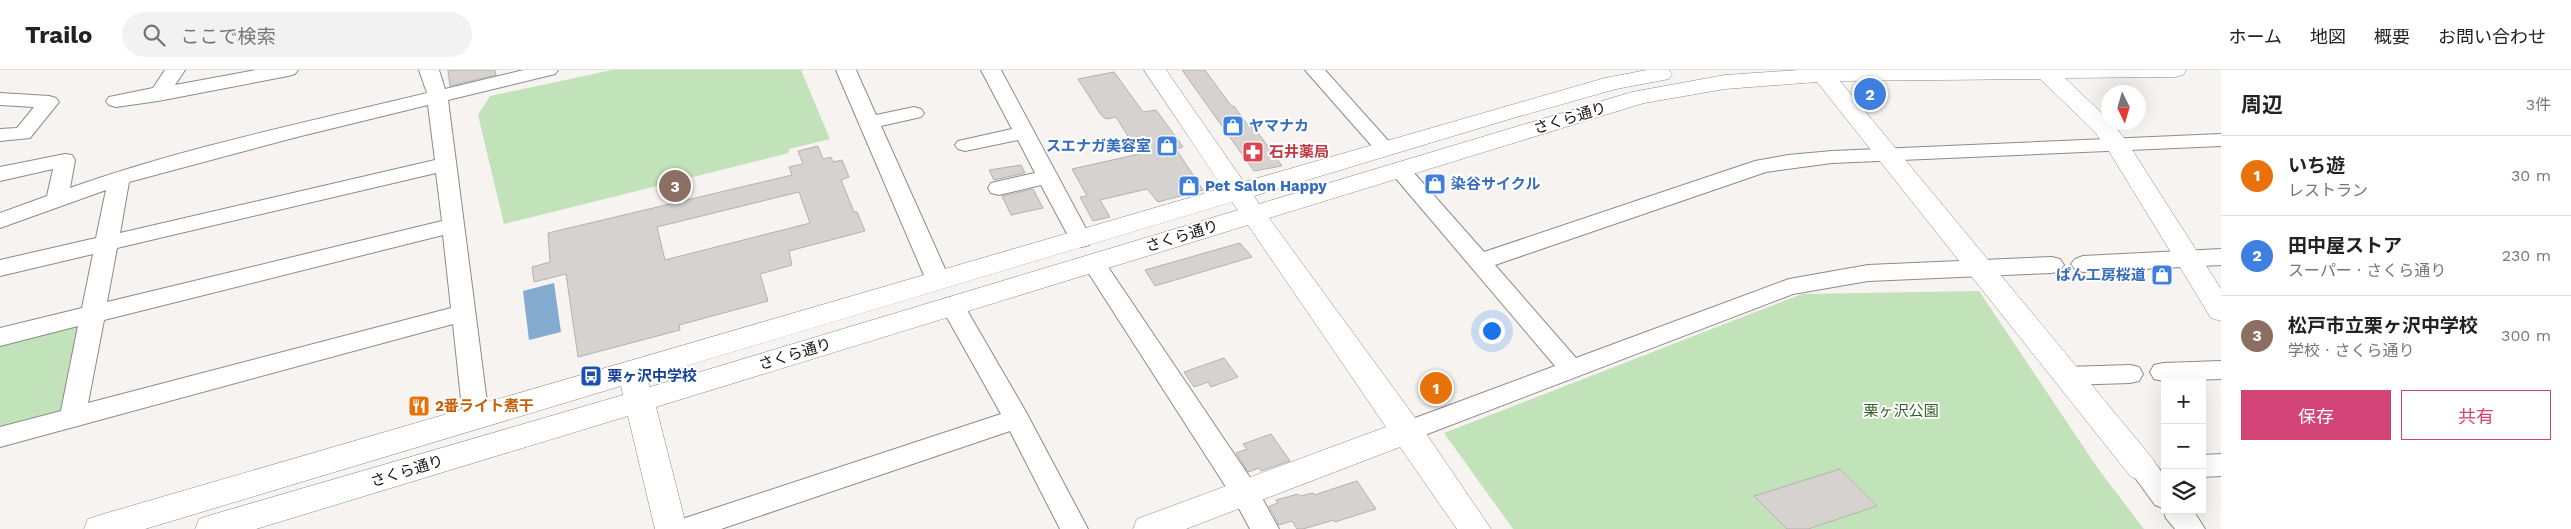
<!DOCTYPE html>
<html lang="ja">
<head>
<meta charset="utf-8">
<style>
	body { margin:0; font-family:"Work Sans","Noto Sans JP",sans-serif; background:#f2f2f2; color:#222 }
	.controls { position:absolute; right:15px; bottom:15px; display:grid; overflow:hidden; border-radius:0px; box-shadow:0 5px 20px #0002 }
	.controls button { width:45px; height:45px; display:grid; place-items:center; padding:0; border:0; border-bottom:1px solid #e0e0e0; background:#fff; color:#222; font:25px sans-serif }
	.compass { position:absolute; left:2101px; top:15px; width:45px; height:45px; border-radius:50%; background:#fff; box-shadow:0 5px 20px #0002; rotate:175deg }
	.you { position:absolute; left:1491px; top:260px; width:18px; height:18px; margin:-12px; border:4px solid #fff; border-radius:50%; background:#1a73e8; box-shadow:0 0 0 8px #1a73e833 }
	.badge { display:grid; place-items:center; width:32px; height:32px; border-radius:50%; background:#d14475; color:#fff; font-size:16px; font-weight:700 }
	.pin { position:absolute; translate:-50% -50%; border:2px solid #fff; box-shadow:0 1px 5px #0006 }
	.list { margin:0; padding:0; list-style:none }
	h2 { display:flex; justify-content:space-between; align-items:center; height:65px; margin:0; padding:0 20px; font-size:21px }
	h2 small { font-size:16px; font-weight:400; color:#767676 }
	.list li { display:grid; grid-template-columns:32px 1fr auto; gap:15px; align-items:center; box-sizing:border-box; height:80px; padding:0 20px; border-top:1px solid #e0e0e0 }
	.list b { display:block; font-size:19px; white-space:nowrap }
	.list p { margin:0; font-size:16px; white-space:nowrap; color:#767676 }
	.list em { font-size:16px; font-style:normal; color:#767676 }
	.actions { display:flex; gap:10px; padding:15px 20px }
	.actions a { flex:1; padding:11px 0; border:1px solid #d14475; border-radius:0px; text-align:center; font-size:18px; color:#d14475 }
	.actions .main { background:#d14475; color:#fff }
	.icon { flex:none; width:28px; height:28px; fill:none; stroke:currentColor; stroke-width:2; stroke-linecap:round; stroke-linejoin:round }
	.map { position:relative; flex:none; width:2221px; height:459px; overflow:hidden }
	header { display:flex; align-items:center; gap:30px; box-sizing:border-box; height:70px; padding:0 25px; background:#fff; border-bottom:1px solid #e0e0e0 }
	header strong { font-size:24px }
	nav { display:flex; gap:28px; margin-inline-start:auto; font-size:18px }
	.search { width:350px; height:45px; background:#f2f2f2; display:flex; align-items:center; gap:12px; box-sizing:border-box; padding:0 18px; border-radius:28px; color:#767676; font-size:19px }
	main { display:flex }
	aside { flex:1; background:#fff }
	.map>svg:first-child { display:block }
	.green { fill:#c2e2b9 }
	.water { fill:#83abcf }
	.building { fill:#d5d2d0; stroke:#b4b1b0; fill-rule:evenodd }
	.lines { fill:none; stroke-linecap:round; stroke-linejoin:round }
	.minor-casing { stroke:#8d8b89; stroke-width:2 }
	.tertiary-casing { stroke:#8d8b89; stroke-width:1 }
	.minor { fill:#fff; fill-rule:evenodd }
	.tertiary { fill:#fff; fill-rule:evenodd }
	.labels { text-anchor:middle; stroke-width:4; stroke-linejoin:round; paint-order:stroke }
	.street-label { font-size:15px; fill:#11100f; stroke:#fff }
	.shop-label { font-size:15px; font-weight:bold; fill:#366cbe; stroke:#fff; text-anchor:start }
	.health-label { font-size:15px; font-weight:bold; fill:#be3a42; stroke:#fff; text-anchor:start }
	.transit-label { font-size:15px; font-weight:bold; fill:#164399; stroke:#fff; text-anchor:start }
	.food-label { font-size:15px; font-weight:bold; fill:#c56008; stroke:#fff; text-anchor:start }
	.park-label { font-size:15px; fill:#335e26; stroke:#fff }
</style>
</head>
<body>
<header>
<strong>Trailo</strong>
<div class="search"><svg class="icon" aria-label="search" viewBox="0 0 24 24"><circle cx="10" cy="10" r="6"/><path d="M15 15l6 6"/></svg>ここで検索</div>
<nav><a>ホーム</a><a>地図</a><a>概要</a><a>お問い合わせ</a></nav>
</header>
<main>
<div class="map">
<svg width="2221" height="459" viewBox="0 0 2221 459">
	<rect width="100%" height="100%" fill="#f6f3f1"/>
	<!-- green -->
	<path class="green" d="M 612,0 L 801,0 L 830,69 L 789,79 L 789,83 L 504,154 L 478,45 L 490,26 Z
		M 1979,221 L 2099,400 L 2144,459 L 1513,459 L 1444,363 L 1802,224 Z
		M 75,257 L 84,260 L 62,345 L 0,362 L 0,276 Z"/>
	<!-- water -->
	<path class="water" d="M 554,213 L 561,262 L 529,270 L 523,221 Z"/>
	<!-- building -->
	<path class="building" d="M 448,0 L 495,0 L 496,5 L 450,16 Z
		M 1182,0 L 1205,0 L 1232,37 L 1234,36 L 1246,53 L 1256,60 L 1282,96 L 1254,101 Z
		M 1114,2 L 1143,42 L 1156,40 L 1183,77 L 1176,79 L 1203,120 L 1158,132 L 1147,119 L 1100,130 L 1110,147 L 1093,151 L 1080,127 L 1087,126 L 1072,99 L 1139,84 L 1116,47 L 1106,49 L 1101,45 L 1078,9 Z
		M 818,76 L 823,89 L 831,87 L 833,92 L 842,90 L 849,107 L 841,110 L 854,142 L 857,142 L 865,161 L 789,181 L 792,195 L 760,204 L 768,231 L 679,255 L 680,260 L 578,287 L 566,204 L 534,212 L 532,197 L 550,192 L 548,163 L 792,105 L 789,97 L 803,94 L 798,81 ZM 799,122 L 810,153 L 665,190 L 657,157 Z
		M 1021,95 L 1025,103 L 994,110 L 989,100 Z
		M 1033,119 L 1043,138 L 1011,145 L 1002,126 Z
		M 1240,173 L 1252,187 L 1155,216 L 1145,200 Z
		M 1224,288 L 1238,307 L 1211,317 L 1208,312 L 1194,317 L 1184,302 Z
		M 1271,364 L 1290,391 L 1261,401 L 1259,398 L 1248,402 L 1236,383 L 1247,379 L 1243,374 Z
		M 1840,399 L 1877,436 L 1808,459 L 1787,459 L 1754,426 Z
		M 1357,411 L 1376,439 L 1335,452 L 1334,450 L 1303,459 L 1297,459 L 1292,451 L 1279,455 L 1269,436 L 1278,433 L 1276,430 L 1298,424 L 1300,426 L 1313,423 L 1314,425 Z"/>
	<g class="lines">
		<!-- minor casing -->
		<g class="minor-casing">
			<path id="minor" d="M 165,0 L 185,0 L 175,15 L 256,0 L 298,0 L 295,4 L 288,6 L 158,31 L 116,37 L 109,35 L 106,31 L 109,27 L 153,18 Z
				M 419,0 L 439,0 L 445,19 L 524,0 L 558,0 L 555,4 L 448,30 L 489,348 L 485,355 L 476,358 L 467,355 L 463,348 L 453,254 L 0,377 L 0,357 L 61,341 L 78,256 L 0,276 L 0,258 L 82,238 L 93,184 L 0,206 L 0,190 L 96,168 L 106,120 L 0,158 L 0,143 L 47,126 L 53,99 L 0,111 L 0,97 L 65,84 L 72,85 L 75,90 L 70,118 C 186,77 308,52 427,23 ZM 428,35 L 435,90 L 120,163 L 129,112 L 297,67 ZM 436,103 L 442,151 L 107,232 L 117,178 ZM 443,165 L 451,238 L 88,333 L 104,250 Z
				M 836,0 L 856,0 L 876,45 L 914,37 L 921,39 L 924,43 L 921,47 L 881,56 L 950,210 L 946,216 L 938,218 L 930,216 L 926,210 Z
				M 981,0 L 1001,0 L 1092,170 L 1089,175 L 1081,177 L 1073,175 L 1041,115 L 999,125 L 991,123 L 988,118 L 991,113 L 1035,103 L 1018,70 L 965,81 L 958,79 L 955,75 L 958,71 L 1012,59 Z
				M 1305,0 L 1325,0 L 1392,75 L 1395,79 L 1392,83 L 1385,85 L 1378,83 Z
				M 0,23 L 49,26 L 56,28 L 59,32 L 30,68 L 0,71 L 0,59 L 17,58 L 34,37 L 0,35 Z
				M 2221,64 L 2221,76 L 1832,93 L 1766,102 L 1495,195 L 1576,288 L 1789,209 L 1868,195 L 2052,187 L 2060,189 L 2064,195 L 2060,201 L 2052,203 L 1868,211 L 1793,224 L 1417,368 L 1408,371 L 1399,368 L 1395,361 L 1399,354 L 1555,296 L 1393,105 L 1389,100 L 1393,95 L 1400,93 L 1407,95 L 1484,182 L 1755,91 L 1788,85 L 1832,81 Z
				M 2221,179 L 2221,195 L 2083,202 L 2075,199 L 2071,194 L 2075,189 L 2083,186 Z
				M 1094,185 L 1102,188 L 1255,415 L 1279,459 L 1250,459 L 1235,431 L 1082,193 L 1086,188 Z
				M 952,227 L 960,229 L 964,235 L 1026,342 L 1088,459 L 1060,459 L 1010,361 L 721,459 L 672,459 L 676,451 L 1001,344 L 940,235 L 944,229 Z
				M 2221,291 L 2221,309 L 2163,311 L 2154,309 L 2150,302 L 2154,295 L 2163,293 Z
				M 2130,295 L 2139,297 L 2143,304 L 2139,311 L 2130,313 L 2067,315 L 2058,313 L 2054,306 L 2058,299 L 2067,297 Z
				M 2221,384 L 2221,406 L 2202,407 L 2202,385 Z
				M 2142,387 C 2169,396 2165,417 2165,440 L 2193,440 L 2205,459 L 2175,459 L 2166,448 L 2163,438 L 2155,435 L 2128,398 L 2132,390 Z"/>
		</g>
		<!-- tertiary casing -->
		<g class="tertiary-casing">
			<path id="tertiary" d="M 1144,0 L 1166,0 L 1244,112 L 1605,8 L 1647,0 L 1669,0 L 1672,4 L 1669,9 L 1616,19 L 1513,48 L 1254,126 L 1259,134 L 1632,22 L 1725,5 L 1799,0 L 2186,0 L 2183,5 L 2175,7 L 2065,8 L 2108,49 L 2108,52 L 2112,52 L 2129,75 L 2221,219 L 2221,251 L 2211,248 L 2107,78 L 2094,61 L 2040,9 L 1840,11 L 2153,389 L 2158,398 L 2153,407 L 2142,410 L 2131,407 L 1817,12 L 1725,19 L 1644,33 L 1269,148 L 1419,353 L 1491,459 L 1457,459 L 1400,377 L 1186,459 L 1133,459 L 1137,449 L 1386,357 L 1248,155 L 656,337 L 687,459 L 655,459 L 628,346 L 256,459 L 195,459 L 199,449 L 211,445 L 623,325 L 621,316 L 145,459 L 84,459 L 88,449 L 100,445 L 1223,118 ZM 1232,132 L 1238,140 L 650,317 L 646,308 Z"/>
		</g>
		<!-- minor -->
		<use href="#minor" class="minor"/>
		<!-- tertiary -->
		<use href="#tertiary" class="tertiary"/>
	</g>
	<!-- icons -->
	<defs>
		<g id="shop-square" transform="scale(1.125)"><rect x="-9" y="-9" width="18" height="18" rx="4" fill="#3f7fe0" stroke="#fff"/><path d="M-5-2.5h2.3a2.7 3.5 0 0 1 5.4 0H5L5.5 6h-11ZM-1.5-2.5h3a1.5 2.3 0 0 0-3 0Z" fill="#fff"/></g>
		<g id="pharmacy-square" transform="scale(1.125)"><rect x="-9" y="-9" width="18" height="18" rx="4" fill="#e0444e" stroke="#fff"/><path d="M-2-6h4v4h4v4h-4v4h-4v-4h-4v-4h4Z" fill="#fff"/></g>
		<g id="bus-square" transform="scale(1.125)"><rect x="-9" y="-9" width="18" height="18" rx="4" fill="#1a4fb4" stroke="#fff"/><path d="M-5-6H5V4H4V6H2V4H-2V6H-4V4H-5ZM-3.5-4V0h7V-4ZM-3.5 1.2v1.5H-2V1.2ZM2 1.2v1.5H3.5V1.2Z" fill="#fff"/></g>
		<g id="restaurant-square" transform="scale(1.125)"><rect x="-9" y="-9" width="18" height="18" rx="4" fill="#e8710a" stroke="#fff"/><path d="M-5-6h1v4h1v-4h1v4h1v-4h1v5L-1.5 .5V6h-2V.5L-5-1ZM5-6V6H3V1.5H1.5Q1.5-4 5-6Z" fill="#fff"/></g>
	</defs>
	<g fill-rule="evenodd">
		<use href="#shop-square" x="1233" y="56"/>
		<use href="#shop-square" x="1167" y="76"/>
		<use href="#pharmacy-square" x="1253" y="82"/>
		<use href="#shop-square" x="1435" y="114"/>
		<use href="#shop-square" x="1189" y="116"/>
		<use href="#shop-square" x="2162" y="205"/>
		<use href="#bus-square" x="591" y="306"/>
		<use href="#restaurant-square" x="419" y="336"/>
	</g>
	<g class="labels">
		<!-- street labels -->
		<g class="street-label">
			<text transform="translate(1570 48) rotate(-17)" y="5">さくら通り</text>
			<text transform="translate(1182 166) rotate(-17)" y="5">さくら通り</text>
			<text transform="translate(795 284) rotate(-17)" y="5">さくら通り</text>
			<text transform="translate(407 401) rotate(-17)" y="5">さくら通り</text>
		</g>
		<!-- shop labels -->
		<g class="shop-label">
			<text x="1249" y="61">ヤマナカ</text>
			<text x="1151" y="81" text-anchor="end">スエナガ美容室</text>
			<text x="1451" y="119">染谷サイクル</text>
			<text x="1205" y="121">Pet Salon Happy</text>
			<text x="2146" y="210" text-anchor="end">ぱん工房桜道</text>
		</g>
		<!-- health labels -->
		<g class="health-label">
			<text x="1269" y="87">石井薬局</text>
		</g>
		<!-- transit labels -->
		<g class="transit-label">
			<text x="607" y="311">栗ヶ沢中学校</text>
		</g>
		<!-- food labels -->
		<g class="food-label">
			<text x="435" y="341">2番ライト煮干</text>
		</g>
		<!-- park labels -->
		<g class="park-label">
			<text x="1901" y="346">栗ヶ沢公園</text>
		</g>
	</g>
</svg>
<div class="controls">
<button>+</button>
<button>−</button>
<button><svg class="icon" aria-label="layers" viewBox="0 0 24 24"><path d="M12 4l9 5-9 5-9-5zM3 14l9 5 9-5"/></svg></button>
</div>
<svg class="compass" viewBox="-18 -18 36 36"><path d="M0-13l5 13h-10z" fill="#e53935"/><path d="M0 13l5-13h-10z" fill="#767676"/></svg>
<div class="you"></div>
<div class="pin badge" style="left:1436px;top:318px;background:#e8710a">1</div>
<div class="pin badge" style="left:1870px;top:24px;background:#3f7fe0">2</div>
<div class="pin badge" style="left:675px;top:116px;background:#8d6e63">3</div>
</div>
<aside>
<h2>周辺<small>3件</small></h2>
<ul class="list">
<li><span class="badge" style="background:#e8710a">1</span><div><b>いち遊</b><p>レストラン</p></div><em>30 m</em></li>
<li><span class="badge" style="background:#3f7fe0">2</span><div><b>田中屋ストア</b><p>スーパー · さくら通り</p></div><em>230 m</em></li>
<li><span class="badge" style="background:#8d6e63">3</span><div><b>松戸市立栗ヶ沢中学校</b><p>学校 · さくら通り</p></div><em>300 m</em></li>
</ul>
<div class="actions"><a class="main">保存</a><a>共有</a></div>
</aside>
</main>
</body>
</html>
